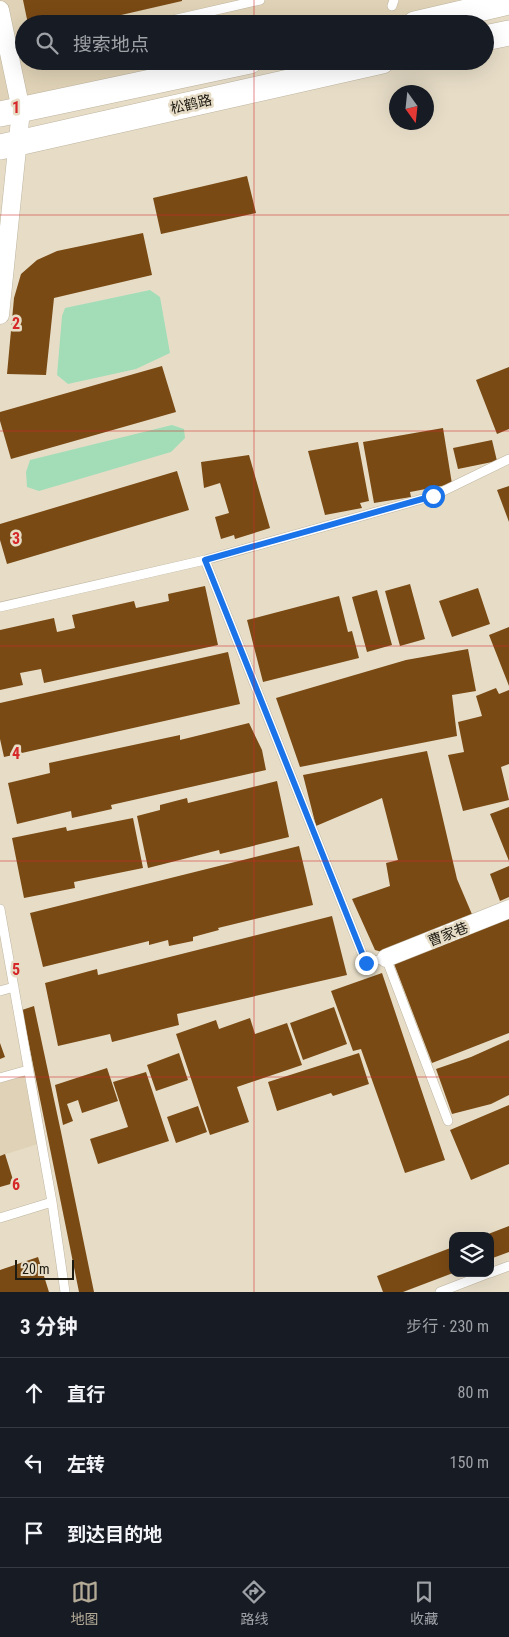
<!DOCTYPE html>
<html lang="zh">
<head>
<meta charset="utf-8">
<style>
	body { margin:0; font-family:"Roboto Condensed","Noto Sans SC",sans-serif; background:#20242c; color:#f1f3f6 }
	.controls { position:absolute; right:15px; bottom:15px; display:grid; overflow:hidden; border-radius:10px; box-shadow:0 5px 20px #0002 }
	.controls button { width:45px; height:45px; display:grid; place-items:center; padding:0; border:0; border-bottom:1px solid #363941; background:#171b24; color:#f1f3f6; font:25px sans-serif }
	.compass { position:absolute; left:389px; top:85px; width:45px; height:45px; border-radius:50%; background:#171b24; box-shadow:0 5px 20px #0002; rotate:165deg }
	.scale { position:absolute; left:15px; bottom:12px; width:59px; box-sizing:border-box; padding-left:5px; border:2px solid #1e1b13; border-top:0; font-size:14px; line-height:18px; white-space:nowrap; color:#1e1b13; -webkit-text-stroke:4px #e7ddc7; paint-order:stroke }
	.stop { position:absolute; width:15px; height:15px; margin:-11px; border:4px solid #1a73e8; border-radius:50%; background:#fff }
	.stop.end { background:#1a73e8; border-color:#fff; box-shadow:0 1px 5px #0008 }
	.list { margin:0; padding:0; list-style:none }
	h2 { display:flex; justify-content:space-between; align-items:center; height:65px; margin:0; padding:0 20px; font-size:21px }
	h2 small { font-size:16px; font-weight:400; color:#9ea1a6 }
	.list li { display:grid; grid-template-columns:32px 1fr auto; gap:15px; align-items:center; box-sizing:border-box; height:70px; padding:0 20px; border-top:1px solid #363941 }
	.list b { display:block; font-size:19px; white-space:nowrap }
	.list em { font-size:16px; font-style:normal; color:#9ea1a6 }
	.icon { flex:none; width:28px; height:28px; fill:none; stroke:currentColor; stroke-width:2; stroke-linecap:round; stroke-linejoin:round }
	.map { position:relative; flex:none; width:509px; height:1292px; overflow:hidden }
	.search { position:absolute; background:#171b24; box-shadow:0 5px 20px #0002; left:15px; right:15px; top:15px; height:55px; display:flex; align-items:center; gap:12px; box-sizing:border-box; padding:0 18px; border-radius:28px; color:#9ea1a6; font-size:19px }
	.sheet { height:275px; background:#171b24 }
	nav { display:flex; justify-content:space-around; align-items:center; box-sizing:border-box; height:70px; border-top:1px solid #363941; background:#171b24; font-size:14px; color:#9ea1a6 }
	nav a { display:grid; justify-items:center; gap:2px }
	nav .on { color:#b4ab97 }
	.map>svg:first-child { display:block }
	.built { fill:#dfd2b6 }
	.green { fill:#a2ddb8 }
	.building { fill:#7a4a14 }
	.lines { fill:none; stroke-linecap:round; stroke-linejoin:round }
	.lane-casing { stroke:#beb49f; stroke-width:10 }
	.street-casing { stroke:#beb49f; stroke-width:19 }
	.secondary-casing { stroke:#beb49f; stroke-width:26 }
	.lane { stroke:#fff; stroke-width:9 }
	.street { stroke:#fff; stroke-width:18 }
	.secondary { stroke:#fff; stroke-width:25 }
	.route { stroke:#1a73e8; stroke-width:6 }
	.grid { fill:none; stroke:#d62828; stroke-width:1; stroke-opacity:0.55 }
	.labels { text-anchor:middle; stroke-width:5; stroke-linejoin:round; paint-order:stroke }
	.street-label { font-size:14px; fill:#1e1b13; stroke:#e7ddc7 }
	.grid-label { font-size:16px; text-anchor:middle; font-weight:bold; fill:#d62828; stroke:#e7ddc7; stroke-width:5; stroke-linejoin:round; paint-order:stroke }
</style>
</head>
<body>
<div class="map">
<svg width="509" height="1292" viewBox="0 0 509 1292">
	<rect width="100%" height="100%" fill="#e7ddc7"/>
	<!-- built -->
	<path class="built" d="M 0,0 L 457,0 L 461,14 L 408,24 L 24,24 L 24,61 L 214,61 L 0,114 Z
		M 24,1076 L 38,1144 L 0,1156 L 0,1083 Z"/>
	<!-- green -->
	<path class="green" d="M 150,290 L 160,297 L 170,353 L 136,369 L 68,384 L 57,375 L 62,316 L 65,308 Z
		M 172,425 L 184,429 L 185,438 L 171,452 L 39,491 L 27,487 L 26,472 L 30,460 Z"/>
	<!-- building -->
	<path class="building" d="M 23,0 L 182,0 L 182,1 L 82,24 L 28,24 Z
		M 247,176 L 256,213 L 161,234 L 153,198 Z
		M 143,233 L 152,275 L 54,298 L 46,375 L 7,374 L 14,298 L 21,274 L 37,260 L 57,251 Z
		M 162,366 L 176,412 L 11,459 L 0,421 L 0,412 Z
		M 509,367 L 509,429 L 497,434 L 476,380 Z
		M 443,428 L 452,484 L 410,492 L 411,497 L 374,503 L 363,442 Z
		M 492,440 L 497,461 L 458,469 L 453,448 Z
		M 358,442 L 369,501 L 360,503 L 362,508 L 325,515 L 308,451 Z
		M 249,455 L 270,528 L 235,539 L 234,535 L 221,539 L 215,517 L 229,513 L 220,483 L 204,488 L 201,462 Z
		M 177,471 L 189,510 L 7,564 L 0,540 L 0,524 Z
		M 509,486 L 509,522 L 497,490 Z
		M 410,584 L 425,639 L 400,646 L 385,591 Z
		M 205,586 L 218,645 L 44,683 L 41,669 L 20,673 L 23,685 L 0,690 L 0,630 L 54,618 L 57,632 L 75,628 L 72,615 L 134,601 L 136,608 L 169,601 L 168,594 Z
		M 478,588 L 490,624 L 452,637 L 439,601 Z
		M 377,590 L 392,645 L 367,652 L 352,597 Z
		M 339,596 L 348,632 L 352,631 L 359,658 L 263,682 L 247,620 Z
		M 509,627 L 509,686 L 489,635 Z
		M 468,649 L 476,691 L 452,695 L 457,736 L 300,767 L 276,698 L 406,660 Z
		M 228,652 L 240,704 L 4,757 L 0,739 L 0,703 Z
		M 496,688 L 499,694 L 509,690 L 509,764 L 501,767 L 509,800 L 463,811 L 448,755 L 464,752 L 458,722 L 482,716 L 476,696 Z
		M 249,723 L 262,750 L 266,770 L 111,805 L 112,809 L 72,818 L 71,811 L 17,824 L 8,783 L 50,773 L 49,763 L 180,735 L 180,740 Z
		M 427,751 L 457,879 L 474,919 L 385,953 L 375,950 L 352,899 L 390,886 L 386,863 L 398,860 L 382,798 L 316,826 L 303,775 Z
		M 277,781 L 289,837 L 220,854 L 219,850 L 148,868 L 137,816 L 160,810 L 160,805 L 187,798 L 188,803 Z
		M 509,807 L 509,861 L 490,814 Z
		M 133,818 L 143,868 L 74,882 L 75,888 L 24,898 L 12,838 L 66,827 L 67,831 Z
		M 299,846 L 313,905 L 218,928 L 219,930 L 193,937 L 193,941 L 169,946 L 168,940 L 149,945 L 149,941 L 43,967 L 30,913 Z
		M 509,866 L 509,897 L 500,901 L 490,874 Z
		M 332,916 L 347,975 L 177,1014 L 179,1025 L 112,1042 L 110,1034 L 58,1046 L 45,983 L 97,969 L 98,975 Z
		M 509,917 L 509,1033 L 432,1063 L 393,961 Z
		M 382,973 L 445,1160 L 405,1173 L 361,1049 L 353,1051 L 331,991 Z
		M 34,1006 L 61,1132 L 94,1292 L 79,1292 L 22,1010 Z
		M 334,1007 L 347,1044 L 303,1060 L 290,1023 Z
		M 250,1018 L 255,1034 L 287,1023 L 302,1065 L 237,1087 L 249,1122 L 210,1135 L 176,1034 L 216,1020 L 219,1029 Z
		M 509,1040 L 509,1095 L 491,1104 L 452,1114 L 436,1069 L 471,1057 Z
		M 0,1043 L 5,1057 L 0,1059 Z
		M 179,1053 L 188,1080 L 156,1091 L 147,1065 Z
		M 359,1053 L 369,1084 L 333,1096 L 331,1093 L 277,1111 L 268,1082 Z
		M 107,1068 L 118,1101 L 82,1113 L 78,1100 L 67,1104 L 73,1121 L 63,1125 L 55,1085 Z
		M 146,1072 L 169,1141 L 98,1164 L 90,1139 L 128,1127 L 113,1082 Z
		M 509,1105 L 509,1164 L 471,1180 L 450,1130 Z
		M 198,1106 L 207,1132 L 176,1143 L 167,1117 Z
		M 5,1154 L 14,1183 L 0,1187 L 0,1156 Z
		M 509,1226 L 509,1252 L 490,1259 L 490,1236 L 483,1236 Z
		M 453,1247 L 453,1273 L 403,1292 L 383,1292 L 377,1276 Z
		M 38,1257 L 49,1292 L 0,1292 L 0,1270 Z"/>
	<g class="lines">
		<!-- lane casing -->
		<g class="lane-casing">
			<path id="lane" d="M 392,6 L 394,0
				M 165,24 L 164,22 L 260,0
				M 205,560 L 433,496 L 509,459
				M 0,607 L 205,560 L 366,963 L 386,958 L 448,1121
				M 0,909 L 52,1202 L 65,1292
				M 0,991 L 14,987
				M 0,1078 L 28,1070
				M 0,1218 L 52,1202
				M 490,1273 L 509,1266
				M 440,1292 L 489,1273"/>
		</g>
		<!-- street casing -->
		<g class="street-casing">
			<path id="street" d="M 0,10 L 21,110 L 0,315
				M 386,958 L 509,909"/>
		</g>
		<!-- secondary casing -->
		<g class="secondary-casing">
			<path id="secondary" d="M 415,24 L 509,2
				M 485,38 L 509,33
				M 0,114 L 250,61
				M 0,147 L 382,61"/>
		</g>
		<!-- lane -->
		<use href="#lane" class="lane"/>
		<!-- street -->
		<use href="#street" class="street"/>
		<!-- secondary -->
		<use href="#secondary" class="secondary"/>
	</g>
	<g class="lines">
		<!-- route -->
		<path class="route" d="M 366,963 L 205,560 L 433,496"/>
	</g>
	<!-- grid -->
	<path class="grid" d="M 254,0 L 254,24M 254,61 L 254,1292M 0,215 L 509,215M 0,431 L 509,431M 0,646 L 509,646M 0,861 L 509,861M 0,1077 L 509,1077"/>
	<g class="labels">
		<!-- street labels -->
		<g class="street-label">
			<text transform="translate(191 104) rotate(-13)" y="5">松鹤路</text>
			<text transform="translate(448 934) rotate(-21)" y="5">曹家巷</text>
		</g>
	</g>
	<g class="grid-label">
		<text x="16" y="113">1</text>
		<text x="16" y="329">2</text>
		<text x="16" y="544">3</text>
		<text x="16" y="759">4</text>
		<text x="16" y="975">5</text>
		<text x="16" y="1190">6</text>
	</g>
</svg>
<div class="controls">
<button><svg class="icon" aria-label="layers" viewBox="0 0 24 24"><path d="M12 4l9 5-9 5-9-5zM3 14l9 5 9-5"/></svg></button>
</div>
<svg class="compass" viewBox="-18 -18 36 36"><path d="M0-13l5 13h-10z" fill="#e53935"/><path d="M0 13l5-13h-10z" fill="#9ea1a6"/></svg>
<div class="scale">20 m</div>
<div class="stop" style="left:433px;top:496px"></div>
<div class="stop end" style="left:366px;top:963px"></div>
<div class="search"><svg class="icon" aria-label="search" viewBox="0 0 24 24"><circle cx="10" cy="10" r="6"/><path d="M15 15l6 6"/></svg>搜索地点</div>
</div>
<section class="sheet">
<h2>3 分钟<small>步行 · 230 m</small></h2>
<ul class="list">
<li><svg class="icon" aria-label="ahead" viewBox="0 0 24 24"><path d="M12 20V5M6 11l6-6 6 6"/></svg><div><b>直行</b></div><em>80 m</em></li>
<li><svg class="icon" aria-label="left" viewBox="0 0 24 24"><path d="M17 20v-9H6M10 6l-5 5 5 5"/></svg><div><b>左转</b></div><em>150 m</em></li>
<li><svg class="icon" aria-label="arrive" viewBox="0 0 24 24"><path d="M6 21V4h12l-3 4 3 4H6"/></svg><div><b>到达目的地</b></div></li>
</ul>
</section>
<nav>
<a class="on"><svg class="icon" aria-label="map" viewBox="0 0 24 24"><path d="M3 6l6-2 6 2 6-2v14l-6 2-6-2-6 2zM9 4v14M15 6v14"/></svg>地图</a>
<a><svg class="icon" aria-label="directions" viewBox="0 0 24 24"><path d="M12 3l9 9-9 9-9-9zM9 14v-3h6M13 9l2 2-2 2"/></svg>路线</a>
<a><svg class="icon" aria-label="saved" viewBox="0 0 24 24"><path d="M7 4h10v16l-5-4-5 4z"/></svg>收藏</a>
</nav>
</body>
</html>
